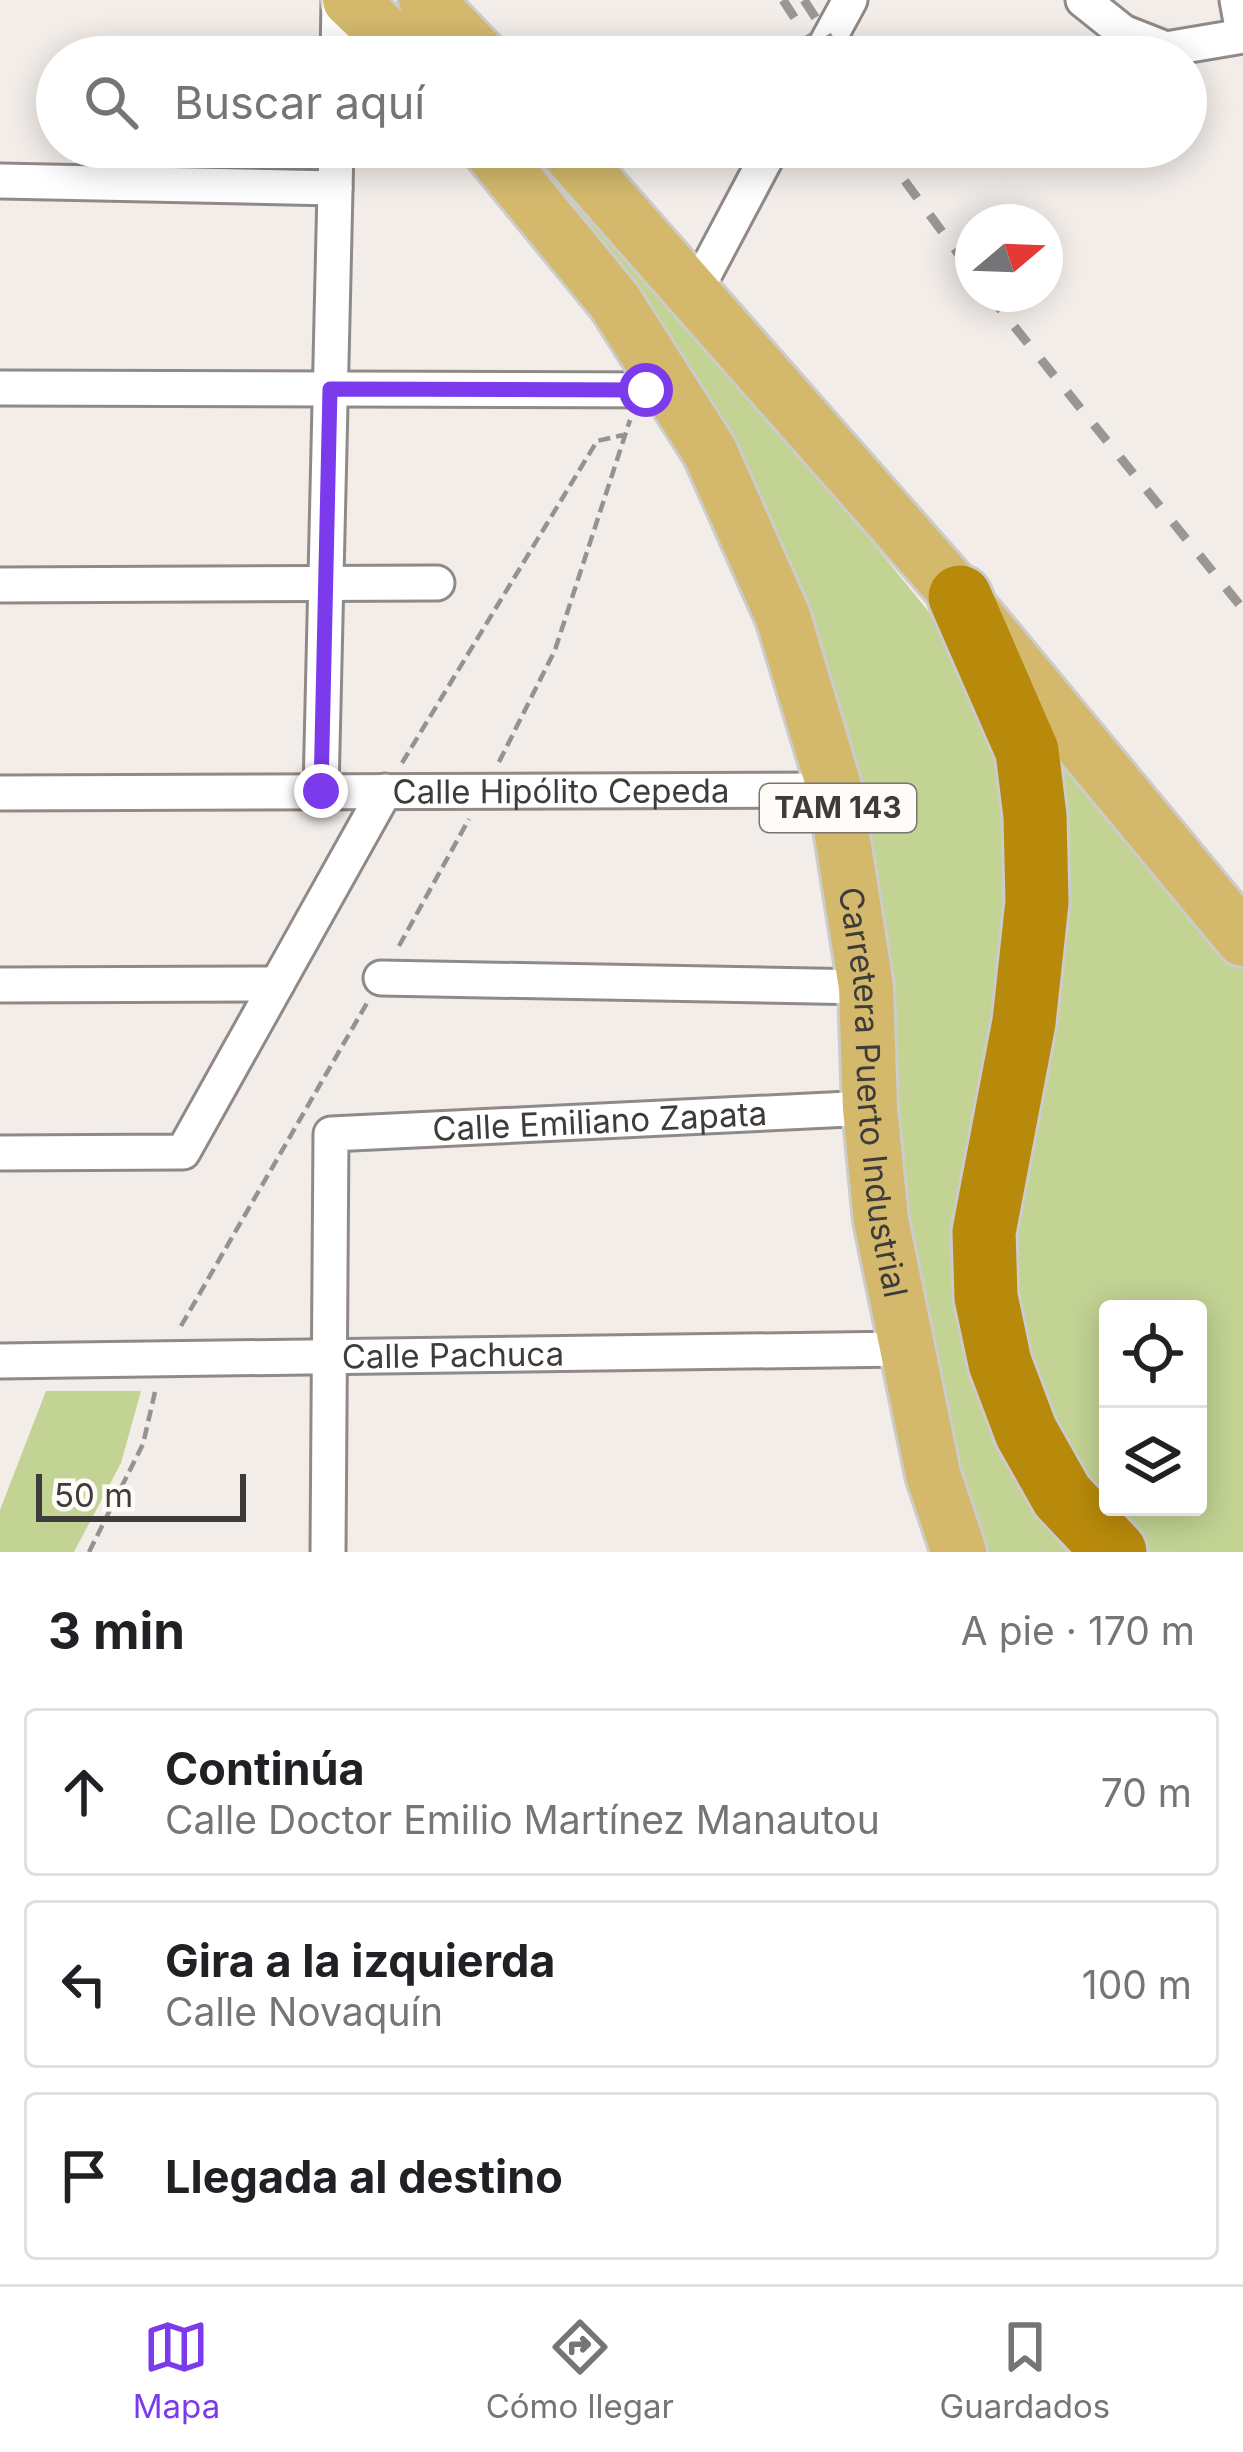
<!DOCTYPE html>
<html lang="es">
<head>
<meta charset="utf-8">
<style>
	body { margin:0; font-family:Inter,sans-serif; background:#f2f2f2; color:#202124 }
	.controls { position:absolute; right:36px; bottom:36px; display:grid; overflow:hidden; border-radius:12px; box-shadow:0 6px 30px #0003 }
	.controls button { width:108px; height:108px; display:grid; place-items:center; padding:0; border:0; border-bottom:3px solid #e0e0e0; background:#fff; color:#202124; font:60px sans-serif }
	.compass { position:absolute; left:955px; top:204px; width:108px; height:108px; border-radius:50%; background:#fff; box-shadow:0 6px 30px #0003; rotate:71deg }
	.scale { position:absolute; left:36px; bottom:30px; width:210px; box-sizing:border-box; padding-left:12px; border:6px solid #3e3c3b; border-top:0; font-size:33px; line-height:42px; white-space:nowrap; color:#3e3c3b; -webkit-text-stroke:9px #fffbf7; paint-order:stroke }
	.stop { position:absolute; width:36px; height:36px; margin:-27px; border:9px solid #7c3aed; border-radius:50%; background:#fff }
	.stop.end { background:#7c3aed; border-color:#fff; box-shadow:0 3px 12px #0008 }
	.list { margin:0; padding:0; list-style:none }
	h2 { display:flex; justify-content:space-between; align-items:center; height:156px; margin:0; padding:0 48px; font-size:51px }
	h2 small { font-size:39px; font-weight:400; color:#757577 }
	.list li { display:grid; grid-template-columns:78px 1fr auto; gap:36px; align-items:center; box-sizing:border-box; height:168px; margin:0 24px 24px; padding:0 24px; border:3px solid #e0e0e0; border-radius:12px }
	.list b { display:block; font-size:45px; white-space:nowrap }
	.list p { margin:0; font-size:39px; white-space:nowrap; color:#757577 }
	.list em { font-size:39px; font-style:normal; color:#757577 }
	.icon { flex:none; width:66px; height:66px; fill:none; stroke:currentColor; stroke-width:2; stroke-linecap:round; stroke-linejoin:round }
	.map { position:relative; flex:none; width:1243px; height:1552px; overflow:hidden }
	.search { position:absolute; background:#fff; box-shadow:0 6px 30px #0003; left:36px; right:36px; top:36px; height:132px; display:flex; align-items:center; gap:30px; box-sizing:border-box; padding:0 42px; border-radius:66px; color:#757577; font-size:45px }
	.sheet { height:732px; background:#fff }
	nav { display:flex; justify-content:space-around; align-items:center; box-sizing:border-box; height:168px; border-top:3px solid #e0e0e0; background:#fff; font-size:33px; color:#757577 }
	nav a { display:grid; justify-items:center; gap:6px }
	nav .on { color:#7c3aed }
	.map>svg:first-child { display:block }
	.green { fill:#c2d393; fill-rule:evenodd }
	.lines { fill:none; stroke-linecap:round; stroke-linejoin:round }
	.street-casing { stroke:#8f8a87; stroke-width:39 }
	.primary-casing { stroke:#cdcccc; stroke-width:60 }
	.highway-casing { stroke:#cdcccc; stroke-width:69 }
	.path { stroke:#959290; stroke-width:4.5; stroke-dasharray:12 6; stroke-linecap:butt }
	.street { stroke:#fff; stroke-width:33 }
	.primary { stroke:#d4b96d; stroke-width:54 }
	.highway { stroke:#b88a0b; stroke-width:63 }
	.rail { stroke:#999693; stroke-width:9; stroke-dasharray:21 21; stroke-linecap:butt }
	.route { stroke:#7c3aed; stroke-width:15 }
	.labels { text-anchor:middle; stroke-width:9; stroke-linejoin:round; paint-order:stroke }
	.shield { fill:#fffbf7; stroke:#787573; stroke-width:3 }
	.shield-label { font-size:30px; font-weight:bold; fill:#3e3c3b }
	.street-label { font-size:33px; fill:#3e3c3b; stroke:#fffbf7 }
</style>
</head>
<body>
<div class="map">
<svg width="1243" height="1552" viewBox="0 0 1243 1552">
	<rect width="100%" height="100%" fill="#f2ede9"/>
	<!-- green -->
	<path class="green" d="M 501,147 L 540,147 L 682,307 L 937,622 L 998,759 L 1016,826 L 967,1237 L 1078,1552 L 985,1552 L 980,1539 L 956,1454 L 901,1209 L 802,611 Z
		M 1022,700 L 1243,967 L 1243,1552 L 1135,1552 L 1011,1360 ZM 1108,1309 L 1198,1309 L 1198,1507 L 1108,1507 Z
		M 46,1391 L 141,1391 L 121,1463 L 74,1552 L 0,1552 L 0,1510 Z"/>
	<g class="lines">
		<!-- street casing -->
		<g class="street-casing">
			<g id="street">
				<path d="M 1083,0 L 1123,32 L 1166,49 L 1243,36"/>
				<path d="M 1237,0 L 1243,33"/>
				<path d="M 338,57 L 339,0"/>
				<path d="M 819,57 L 850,0"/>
				<path d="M 0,181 L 335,188"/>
				<path d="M 694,294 L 772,147"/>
				<path d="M 0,388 L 671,390"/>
				<path d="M 0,585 L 437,583"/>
				<path d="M 321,791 L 336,147"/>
				<path id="s1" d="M 0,793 L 835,790"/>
				<path d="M 381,978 L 866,987"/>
				<path d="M 0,985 L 277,984"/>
				<path d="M 0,1153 L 183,1152 L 385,791"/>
				<path id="s2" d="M 0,1361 L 904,1349"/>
				<path id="s3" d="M 328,1552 L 331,1134 L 870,1108"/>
			</g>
		</g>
		<!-- primary casing -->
		<g class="primary-casing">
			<g id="primary">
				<path d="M 350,0 L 410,57"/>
				<path d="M 426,0 L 481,57"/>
				<path id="s4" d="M 488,147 L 615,302 L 710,452 L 783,617 L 835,790 L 866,987 L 870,1108 L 881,1220 L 933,1474 L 959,1552"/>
				<path d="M 564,147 L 960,597 L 1243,939"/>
			</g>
		</g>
		<!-- highway casing -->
		<g class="highway-casing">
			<path id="highway" d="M 960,597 L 1027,751 L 1035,816 L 1037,902 L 1024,1022 L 984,1232 L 986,1297 L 1000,1363 L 1026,1432 L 1062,1496 L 1115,1552"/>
		</g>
		<!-- path -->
		<path class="path" d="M 499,762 L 555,650 L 630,420
			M 402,763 L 597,441 L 623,435
			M 399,946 L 469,819
			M 181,1326 L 367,1003
			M 89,1552 L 143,1444 L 155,1392"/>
		<!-- street -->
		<use href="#street" class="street"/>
		<!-- primary -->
		<use href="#primary" class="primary"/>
		<!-- highway -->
		<use href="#highway" class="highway"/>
		<!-- rail -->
		<path class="rail" d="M 783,0 L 820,57
			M 804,0 L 841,57
			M 880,147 L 973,274
			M 988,294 L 1243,609"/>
	</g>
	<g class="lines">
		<!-- route -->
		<path class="route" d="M 321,791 L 330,389 L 646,390"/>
	</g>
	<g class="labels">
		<!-- shield labels -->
		<rect class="shield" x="760" y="784" width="156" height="48" rx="9"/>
		<g class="shield-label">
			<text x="838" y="818">TAM 143</text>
		</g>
		<!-- street labels -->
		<g class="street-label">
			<text dy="12" stroke="none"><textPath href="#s1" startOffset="561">Calle Hipólito Cepeda</textPath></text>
			<text dy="12" stroke="none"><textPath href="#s4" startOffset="1044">Carretera Puerto Industrial</textPath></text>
			<text dy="12" stroke="none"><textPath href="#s3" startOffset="687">Calle Emiliano Zapata</textPath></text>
			<text dy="12" stroke="none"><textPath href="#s2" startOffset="453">Calle Pachuca</textPath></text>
		</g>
	</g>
</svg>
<div class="controls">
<button><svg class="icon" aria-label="locate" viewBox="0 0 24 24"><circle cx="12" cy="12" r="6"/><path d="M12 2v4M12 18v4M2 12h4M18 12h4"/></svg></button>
<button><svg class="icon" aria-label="layers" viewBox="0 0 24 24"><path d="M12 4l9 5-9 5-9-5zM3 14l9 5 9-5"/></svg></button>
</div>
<svg class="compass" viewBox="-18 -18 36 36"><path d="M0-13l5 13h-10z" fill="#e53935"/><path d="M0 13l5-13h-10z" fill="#757577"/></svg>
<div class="scale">50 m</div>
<div class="stop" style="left:646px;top:390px"></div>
<div class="stop end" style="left:321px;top:791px"></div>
<div class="search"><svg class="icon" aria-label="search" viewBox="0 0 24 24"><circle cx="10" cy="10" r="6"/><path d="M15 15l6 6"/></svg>Buscar aquí</div>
</div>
<section class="sheet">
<h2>3 min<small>A pie · 170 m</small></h2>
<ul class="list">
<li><svg class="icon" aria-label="ahead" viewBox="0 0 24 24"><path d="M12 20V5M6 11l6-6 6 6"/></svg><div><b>Continúa</b><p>Calle Doctor Emilio Martínez Manautou</p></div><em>70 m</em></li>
<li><svg class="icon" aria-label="left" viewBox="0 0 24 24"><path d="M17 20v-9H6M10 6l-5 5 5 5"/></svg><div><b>Gira a la izquierda</b><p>Calle Novaquín</p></div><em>100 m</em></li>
<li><svg class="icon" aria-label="arrive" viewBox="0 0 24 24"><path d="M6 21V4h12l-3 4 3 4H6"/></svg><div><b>Llegada al destino</b></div></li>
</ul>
</section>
<nav>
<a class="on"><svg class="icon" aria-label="map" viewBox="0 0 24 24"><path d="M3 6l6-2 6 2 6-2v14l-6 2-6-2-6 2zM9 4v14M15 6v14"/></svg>Mapa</a>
<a><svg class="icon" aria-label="directions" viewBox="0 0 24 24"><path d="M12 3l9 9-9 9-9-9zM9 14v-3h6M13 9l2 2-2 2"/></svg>Cómo llegar</a>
<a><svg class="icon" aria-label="saved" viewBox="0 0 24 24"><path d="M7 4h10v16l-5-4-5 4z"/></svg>Guardados</a>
</nav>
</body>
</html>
